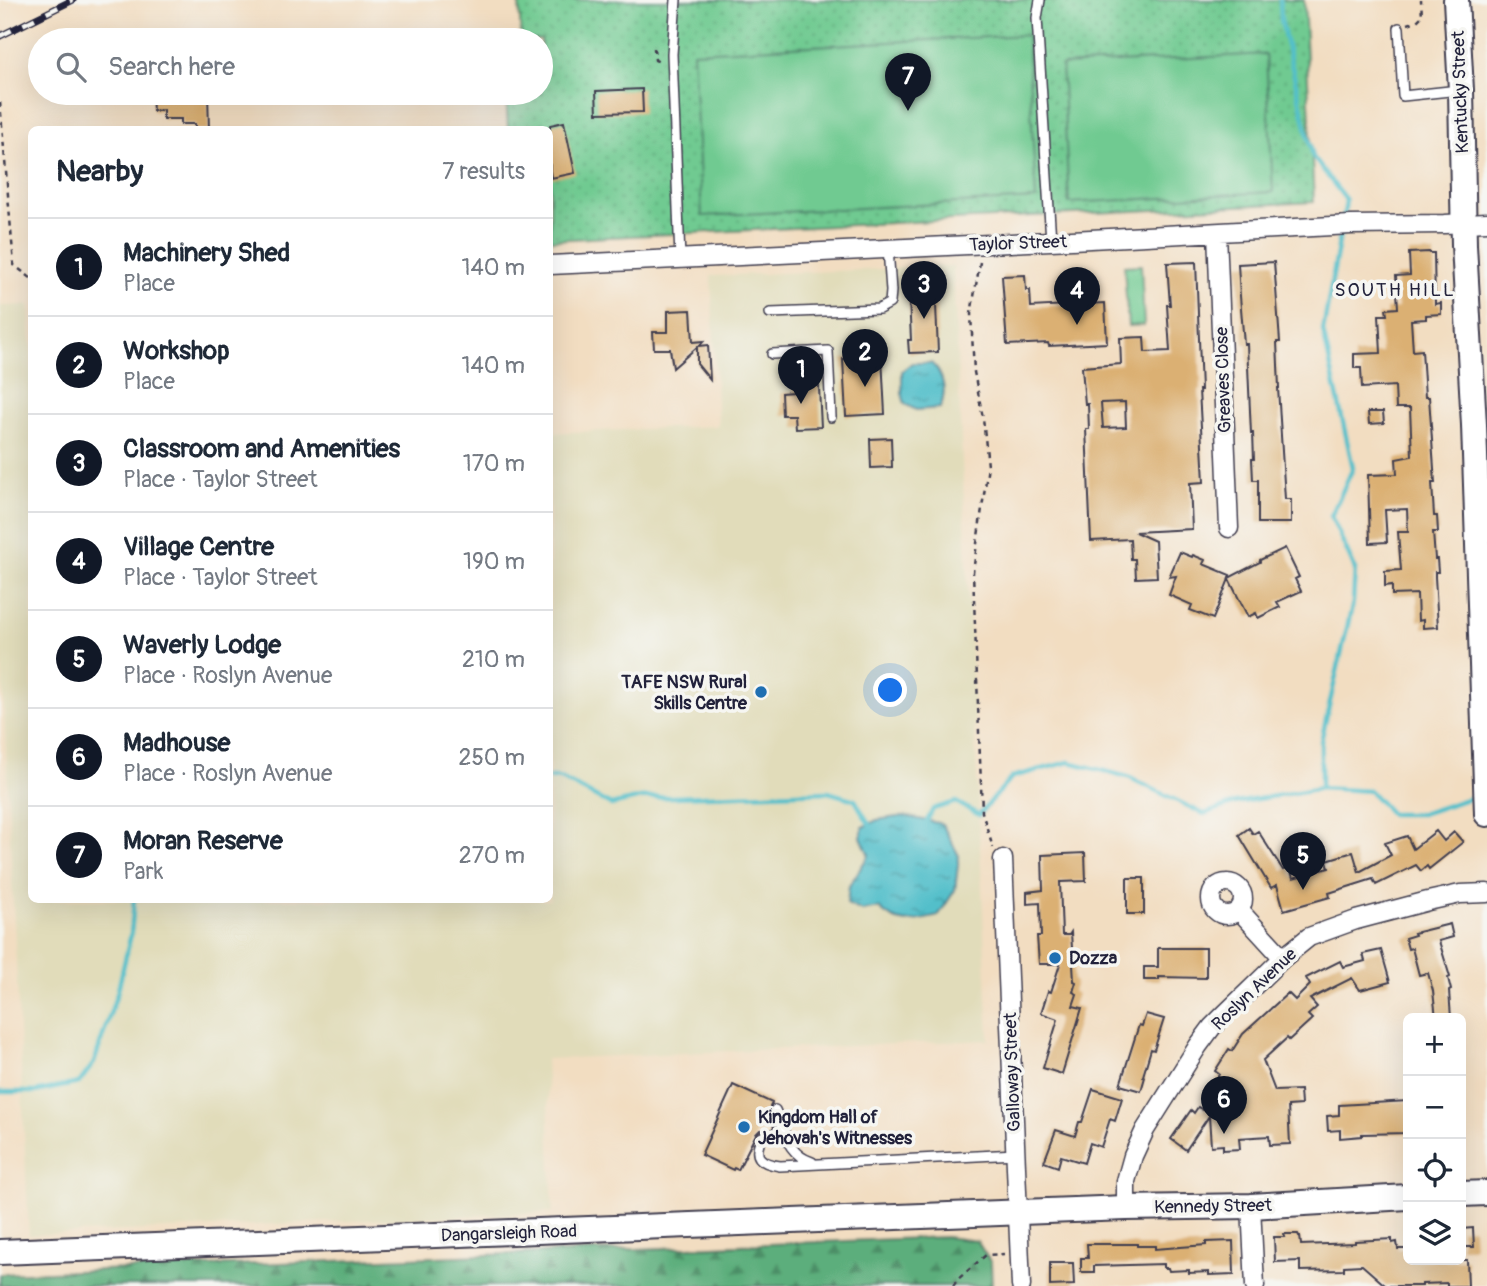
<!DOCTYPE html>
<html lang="en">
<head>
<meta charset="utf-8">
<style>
	body { margin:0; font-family:Pangolin,sans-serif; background:#f6f6f7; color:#1f2937 }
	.controls { position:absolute; right:21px; bottom:21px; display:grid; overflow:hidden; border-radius:10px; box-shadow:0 7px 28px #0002 }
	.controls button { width:63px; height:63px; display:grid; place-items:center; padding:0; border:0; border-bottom:2px solid #e0e1e3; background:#fff; color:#1f2937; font:35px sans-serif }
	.you { position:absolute; left:891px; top:691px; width:24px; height:24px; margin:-18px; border:5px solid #fff; border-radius:50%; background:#1a73e8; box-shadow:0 0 0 10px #1a73e833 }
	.badge { display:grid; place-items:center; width:46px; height:46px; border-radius:50%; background:#111827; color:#fff; font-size:23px; font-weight:700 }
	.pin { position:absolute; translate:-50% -58px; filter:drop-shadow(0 2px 4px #0008) }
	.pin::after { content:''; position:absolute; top:37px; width:24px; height:21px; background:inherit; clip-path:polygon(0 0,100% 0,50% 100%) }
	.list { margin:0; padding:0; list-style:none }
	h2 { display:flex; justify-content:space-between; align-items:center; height:91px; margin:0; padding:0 28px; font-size:30px }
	h2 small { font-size:23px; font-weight:400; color:#747a83 }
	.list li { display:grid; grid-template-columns:46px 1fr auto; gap:21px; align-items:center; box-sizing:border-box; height:98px; padding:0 28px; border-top:2px solid #e0e1e3 }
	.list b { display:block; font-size:26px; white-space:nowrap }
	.list p { margin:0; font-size:23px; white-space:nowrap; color:#747a83 }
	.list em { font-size:23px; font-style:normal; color:#747a83 }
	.icon { flex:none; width:38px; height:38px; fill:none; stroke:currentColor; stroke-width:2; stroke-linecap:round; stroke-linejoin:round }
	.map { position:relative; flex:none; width:1487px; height:1286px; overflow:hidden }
	.search { position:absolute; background:#fff; box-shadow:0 7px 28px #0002; left:28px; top:28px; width:525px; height:77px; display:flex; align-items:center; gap:18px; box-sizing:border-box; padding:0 24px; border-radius:38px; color:#747a83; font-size:26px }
	.panel { position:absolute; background:#fff; box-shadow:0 7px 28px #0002; left:28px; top:126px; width:525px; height:777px; border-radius:10px }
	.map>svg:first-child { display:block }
	.built { fill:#e1dcba }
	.grass { fill:url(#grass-dots); stroke:#497666; stroke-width:2 }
	.forest { fill:url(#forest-firs); stroke:#3f685b; stroke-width:2 }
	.pitch { fill:#70ca91; stroke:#497666; stroke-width:2 }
	.water { fill:url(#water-ripples); stroke:#3a7082; stroke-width:2 }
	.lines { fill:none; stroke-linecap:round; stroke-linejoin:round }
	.stream { stroke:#52bfca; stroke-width:4.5 }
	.building { fill:#dbb073; fill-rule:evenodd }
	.lane-casing { stroke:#413e4f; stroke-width:12 }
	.street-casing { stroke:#413e4f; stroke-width:21 }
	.secondary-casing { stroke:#413e4f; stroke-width:28 }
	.path { stroke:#413e4f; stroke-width:2.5; stroke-dasharray:5 5; stroke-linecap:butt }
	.lane { stroke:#fff; stroke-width:9 }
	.street { stroke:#fff; stroke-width:18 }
	.secondary { stroke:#fff; stroke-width:24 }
	.rail-casing { stroke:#22223b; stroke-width:7 }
	.rail { stroke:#f6f6f2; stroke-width:4.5; stroke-dasharray:13; stroke-linecap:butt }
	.poi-dot { fill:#1f6fb2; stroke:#f6f6f2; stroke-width:2.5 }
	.labels { text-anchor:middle; stroke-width:7; stroke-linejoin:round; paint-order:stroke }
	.street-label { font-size:18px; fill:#22223b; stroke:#f6f6f2 }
	.poi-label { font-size:18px; font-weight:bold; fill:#22223b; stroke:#f6f6f2; text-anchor:start }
	.neighbourhood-label { font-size:19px; letter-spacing:2px; fill:#22223b; stroke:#f6f6f2 }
</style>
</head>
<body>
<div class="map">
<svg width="1487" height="1286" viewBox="0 0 1487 1286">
	<defs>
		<pattern id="grass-dots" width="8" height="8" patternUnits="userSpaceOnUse" patternTransform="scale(1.75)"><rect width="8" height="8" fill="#70ca91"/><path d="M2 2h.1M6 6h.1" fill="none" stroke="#61ad7e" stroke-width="1.8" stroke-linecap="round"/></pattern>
		<pattern id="forest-firs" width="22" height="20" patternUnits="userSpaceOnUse" patternTransform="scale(1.75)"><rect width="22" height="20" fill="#5cae7b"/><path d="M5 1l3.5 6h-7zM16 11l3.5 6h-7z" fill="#4c8d66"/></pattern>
		<pattern id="water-ripples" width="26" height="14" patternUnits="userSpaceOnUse" patternTransform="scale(1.75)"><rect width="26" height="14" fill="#52bfca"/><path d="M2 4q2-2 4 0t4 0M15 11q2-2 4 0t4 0" fill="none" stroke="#449ba5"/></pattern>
	</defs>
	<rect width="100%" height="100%" fill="#f6f6f2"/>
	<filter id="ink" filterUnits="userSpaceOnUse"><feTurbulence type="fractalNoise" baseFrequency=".0143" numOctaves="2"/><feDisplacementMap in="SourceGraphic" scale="14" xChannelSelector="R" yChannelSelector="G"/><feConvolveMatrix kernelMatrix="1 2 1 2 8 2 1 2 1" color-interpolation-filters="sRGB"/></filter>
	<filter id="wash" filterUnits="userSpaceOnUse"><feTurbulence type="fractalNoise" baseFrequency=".00686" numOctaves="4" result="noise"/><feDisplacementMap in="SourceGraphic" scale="28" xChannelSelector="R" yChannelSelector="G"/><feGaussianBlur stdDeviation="1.57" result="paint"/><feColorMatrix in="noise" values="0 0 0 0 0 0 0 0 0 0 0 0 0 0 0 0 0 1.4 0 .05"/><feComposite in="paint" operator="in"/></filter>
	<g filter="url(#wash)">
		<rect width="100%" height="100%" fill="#f2ddc1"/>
		<!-- built -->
		<path class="built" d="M 953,266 L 989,1040 L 546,1059 L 553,1212 L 29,1235 L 0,624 L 0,306 L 29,305 L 32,369 L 32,900 L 550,900 L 550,433 L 718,426 L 711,276 Z"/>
		<!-- grass -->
		<path class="grass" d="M 519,0 L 1304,0 L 1314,202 L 550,240 L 550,130 L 508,129 L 506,93 L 541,93 L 541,40 L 521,40 Z"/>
		<!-- forest -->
		<path class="forest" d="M 946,1237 L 977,1241 L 991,1263 L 992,1286 L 0,1286 L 0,1274 Z"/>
		<!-- pitch -->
		<path class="pitch" d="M 1027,35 L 1036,199 L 702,216 L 693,52 Z
			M 1266,54 L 1273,192 L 1069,203 L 1062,65 Z
			M 1141,265 L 1144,325 L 1128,326 L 1124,266 Z"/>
		<!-- water -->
		<path class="water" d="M 912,363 L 931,363 C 944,374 947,392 940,408 L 916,410 L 905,404 L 902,393 L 902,371 Z
			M 904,816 L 942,824 L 959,856 L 955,890 L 938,916 C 913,922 899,928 879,908 L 862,911 L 847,904 L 849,886 L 869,855 L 861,837 L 863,827 L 877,820 Z"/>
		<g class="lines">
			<!-- stream -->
			<path class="stream" d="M 1280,0 L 1281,20 L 1313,157 L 1346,200 L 1343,222
				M 550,778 L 559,778 L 611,805 L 641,798 L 828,792 L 855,800 L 872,829
				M 1321,788 L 1321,741 L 1353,602 L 1355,569 L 1331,516 L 1353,468 L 1323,331 L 1341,230
				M 925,825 L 933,809 L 956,802 L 979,815 L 1012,777 L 1069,762 L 1128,777 L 1204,814 L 1235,803 L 1321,788 L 1370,791 L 1391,814 L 1421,814 L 1470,798 L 1479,799
				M 0,1092 L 35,1092 L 79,1083 L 94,1063 L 118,990 L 131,934 L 134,900"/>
		</g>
		<g id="blocks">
			<!-- building -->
			<path class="building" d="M 642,89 L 643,112 L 597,113 L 596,91 Z
				M 152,93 L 208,93 L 209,130 L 195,130 L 195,124 L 181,124 L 181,119 L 163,119 L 163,110 L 153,111 Z
				M 564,122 L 575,173 L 551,178 L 550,171 L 550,125 Z
				M 1429,252 L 1430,253 L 1434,253 L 1435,304 L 1441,303 L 1441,314 L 1426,315 L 1426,319 L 1411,320 L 1413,351 L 1422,350 L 1425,397 L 1429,397 L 1435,483 L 1432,483 L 1434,516 L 1437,516 L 1438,532 L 1433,532 L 1435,559 L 1437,559 L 1438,572 L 1435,572 L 1435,577 L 1438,627 L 1423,628 L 1423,620 L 1418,621 L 1417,594 L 1392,595 L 1392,585 L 1385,586 L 1385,571 L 1401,570 L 1398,532 L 1408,532 L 1407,509 L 1385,510 L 1387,542 L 1370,543 L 1368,475 L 1397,474 L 1396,459 L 1412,456 L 1410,408 L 1396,408 L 1395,386 L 1362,388 L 1361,368 L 1354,368 L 1354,354 L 1381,353 L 1379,315 L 1387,315 L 1386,309 L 1398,308 L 1396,276 L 1410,275 L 1409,253 Z
				M 1196,262 L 1201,390 L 1199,390 L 1204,482 L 1190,483 L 1192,529 L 1135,532 L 1155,541 L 1157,577 L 1136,578 L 1135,559 L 1131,559 L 1130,539 L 1091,541 L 1086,429 L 1089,429 L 1088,404 L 1085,404 L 1082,367 L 1121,364 L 1120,338 L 1144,337 L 1145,352 L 1170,351 L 1167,305 L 1170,305 L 1167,263 ZM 1125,402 L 1126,427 L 1103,428 L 1101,403 Z
				M 1274,262 L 1280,342 L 1277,342 L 1279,388 L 1278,388 L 1285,499 L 1291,499 L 1291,523 L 1258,523 L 1258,480 L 1253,480 L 1252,459 L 1254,459 L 1253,433 L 1251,433 L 1247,344 L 1244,344 L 1240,296 L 1238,264 Z
				M 1025,275 L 1026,290 L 1030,290 L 1031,307 L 1105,303 L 1107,343 L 1049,346 L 1048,343 L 1007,345 L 1002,276 Z
				M 935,282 L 938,352 L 909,353 L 908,340 L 911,340 L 909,297 L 906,298 L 905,284 Z
				M 691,310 L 693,342 L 704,341 L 699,346 L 708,345 L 710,380 L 697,364 L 697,347 L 673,368 L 670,349 L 654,349 L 653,332 L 668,332 L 668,311 Z
				M 882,357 L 885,414 L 846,416 L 843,359 Z
				M 818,368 L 821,427 L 795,428 L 794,415 L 782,415 L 781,393 L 793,392 L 792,369 Z
				M 1368,412 L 1383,412 L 1384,423 L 1369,424 Z
				M 891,438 L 892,467 L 871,468 L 870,439 Z
				M 1285,548 L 1299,577 L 1295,579 L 1301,591 L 1277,602 L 1280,607 L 1258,618 L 1256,613 L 1248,617 L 1229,579 L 1213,619 L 1190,610 L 1192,605 L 1169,595 L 1176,576 L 1169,577 L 1180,552 L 1192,557 L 1193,555 L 1205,560 L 1203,564 L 1230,575 L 1229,578 L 1260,562 L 1260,560 Z
				M 1249,828 L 1253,834 L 1258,831 L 1283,870 L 1290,868 L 1293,878 L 1329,868 L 1327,860 L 1353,852 L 1359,872 L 1391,855 L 1385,843 L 1407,836 L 1413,849 L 1436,831 L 1444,841 L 1454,832 L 1463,842 L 1429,869 L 1427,866 L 1421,871 L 1416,865 L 1376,885 L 1373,879 L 1329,893 L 1330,897 L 1284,910 L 1277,885 L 1271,888 L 1239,835 Z
				M 1085,853 L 1086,881 L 1060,882 L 1062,935 L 1069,935 L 1071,932 L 1074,981 L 1076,982 L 1073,992 L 1077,994 L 1073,1006 L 1082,1008 L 1062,1074 L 1043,1068 L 1058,1019 L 1041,1013 L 1048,991 L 1051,992 L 1060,964 L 1039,964 L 1037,936 L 1041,936 L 1040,903 L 1027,904 L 1027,892 L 1043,890 L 1042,855 Z
				M 1127,878 L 1144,878 L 1144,914 L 1127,914 Z
				M 1450,924 L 1453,937 L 1439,941 L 1450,977 L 1448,978 L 1451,990 L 1449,991 L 1451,1018 L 1436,1018 L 1433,991 L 1428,973 L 1419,975 L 1412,948 L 1408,949 L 1405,938 L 1415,935 L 1414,933 Z
				M 1158,948 L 1206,948 L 1206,978 L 1159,977 L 1159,980 L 1144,980 L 1144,967 L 1158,967 Z
				M 1381,950 L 1390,982 L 1360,990 L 1352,978 L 1310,999 L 1317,1007 L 1308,1015 L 1312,1019 L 1289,1040 L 1287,1038 L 1263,1060 L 1275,1091 L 1300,1090 L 1301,1105 L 1288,1106 L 1290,1144 L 1270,1145 L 1269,1136 L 1239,1138 L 1240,1149 L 1223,1150 L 1223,1145 L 1211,1146 L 1209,1116 L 1186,1150 L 1171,1139 L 1191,1110 L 1194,1113 L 1198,1107 L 1203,1110 L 1219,1074 L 1215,1071 L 1229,1049 L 1232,1051 L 1243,1034 L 1288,993 L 1295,1000 L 1310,985 L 1306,978 L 1340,961 L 1343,967 L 1365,961 L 1363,954 Z
				M 1146,1014 L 1164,1019 L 1154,1050 L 1151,1049 L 1143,1076 L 1145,1077 L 1141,1091 L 1120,1085 L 1139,1025 L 1142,1026 Z
				M 733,1085 L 772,1103 L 766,1115 L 770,1117 L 774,1126 L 769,1137 L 768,1133 L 764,1130 L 760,1130 L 756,1134 L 738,1170 L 734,1168 L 733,1170 L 701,1155 Z
				M 1093,1089 L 1122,1098 L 1115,1121 L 1110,1119 L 1101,1147 L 1090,1143 L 1084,1163 L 1061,1156 L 1058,1167 L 1044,1162 L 1056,1130 L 1075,1136 L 1079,1122 L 1082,1122 Z
				M 1408,1101 L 1408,1133 L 1362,1134 L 1362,1136 L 1340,1138 L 1340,1130 L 1328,1131 L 1327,1116 L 1339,1115 L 1339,1105 Z
				M 1473,1228 L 1474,1247 L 1461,1247 L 1461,1229 Z
				M 1284,1234 L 1298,1234 L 1299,1236 L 1300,1236 L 1301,1245 L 1355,1243 L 1355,1241 L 1392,1239 L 1392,1243 L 1397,1242 L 1398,1249 L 1408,1249 L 1408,1260 L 1467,1260 L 1468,1286 L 1447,1286 L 1447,1283 L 1422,1284 L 1422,1286 L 1386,1286 L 1362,1265 L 1344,1266 L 1344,1270 L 1300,1271 L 1300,1261 L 1275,1262 L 1274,1237 L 1285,1237 Z
				M 1233,1241 L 1234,1274 L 1209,1275 L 1209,1272 L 1189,1273 L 1189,1270 L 1169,1271 L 1168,1268 L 1164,1268 L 1164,1264 L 1094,1266 L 1094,1272 L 1081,1272 L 1081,1258 L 1088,1258 L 1087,1244 L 1137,1244 L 1137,1246 L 1155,1246 L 1155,1249 L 1206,1245 L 1206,1242 Z
				M 1050,1263 L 1073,1263 L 1074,1285 L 1050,1286 Z"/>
		</g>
	</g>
	<g filter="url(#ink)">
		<use href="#blocks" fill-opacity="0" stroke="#413e4f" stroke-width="2"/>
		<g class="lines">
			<!-- lane casing -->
			<g class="lane-casing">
				<path id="lane" d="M 676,0 L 672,54 L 680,259
					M 1040,0 L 1037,18 L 1051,241
					M 1399,28 L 1403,96 L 1459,90
					M 770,313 L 879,309 L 890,303 L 891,291 L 888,248
					M 772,354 L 828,351 L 831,417
					M 775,1110 C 785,1132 787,1154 812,1162
					M 762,1137 C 752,1157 760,1163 780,1166 L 1016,1154"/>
			</g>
			<!-- street casing -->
			<g class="street-casing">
				<path id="street" d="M 1217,233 L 1229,528
					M 550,265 L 1072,240 L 1351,225 L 1445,224 L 1487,222
					M 1003,859 L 1021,1286
					M1211 899a16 16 0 1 1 32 0a16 16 0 1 1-32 0Z
					M 1239,910 L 1283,958
					M 1251,1206 L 1255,1286
					M 1126,1208 L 1126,1181 L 1133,1156 L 1145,1130 L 1198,1046 L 1212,1027 L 1225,1014 L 1283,958 L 1309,937 L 1356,920 L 1428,901 L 1460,894 L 1487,893"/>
			</g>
			<!-- secondary casing -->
			<g class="secondary-casing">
				<path id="secondary" d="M 1456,0 L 1461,90 L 1464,245 L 1474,425 L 1487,814
					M 1461,1194 L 1487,1193
					M 0,1252 L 1126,1208 L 1251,1206 L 1408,1197"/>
			</g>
			<!-- path -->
			<path class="path" d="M 1408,24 L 1417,21 L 1422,16 L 1421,0
				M 654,48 L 655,60 L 660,62
				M 0,102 L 14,265 L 32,279
				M 980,262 L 971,314 L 974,372 L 983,418 L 988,466 L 973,572 L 982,812 L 993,848
				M 953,1286 L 958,1279 L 986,1255 L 1004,1254"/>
			<!-- lane -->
			<use href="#lane" class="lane"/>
			<!-- street -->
			<use href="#street" class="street"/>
			<!-- secondary -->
			<use href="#secondary" class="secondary"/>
			<!-- rail casing -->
			<g class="rail-casing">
				<path id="rail" d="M 0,36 L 73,0"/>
			</g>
			<!-- rail -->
			<use href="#rail" class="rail"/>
		</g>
	</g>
	<!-- markers -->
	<g class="poi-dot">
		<circle cx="761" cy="692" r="7"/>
		<circle cx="1055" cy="958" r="7"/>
		<circle cx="744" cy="1127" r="7"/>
	</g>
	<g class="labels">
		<!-- street labels -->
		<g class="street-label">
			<text transform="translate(1460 92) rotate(-92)" y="6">Kentucky Street</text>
			<text transform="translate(1018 243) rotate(-2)" y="6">Taylor Street</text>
			<text transform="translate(1223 380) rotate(-92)" y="6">Greaves Close</text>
			<text transform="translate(1254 989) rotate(-44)" y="6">Roslyn Avenue</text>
			<text transform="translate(1012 1072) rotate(-92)" y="6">Galloway Street</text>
			<text transform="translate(1213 1206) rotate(-1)" y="6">Kennedy Street</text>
			<text transform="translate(509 1233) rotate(-2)" y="6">Dangarsleigh Road</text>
		</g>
		<!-- poi labels -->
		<g class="poi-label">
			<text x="747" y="688" text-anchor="end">TAFE NSW Rural<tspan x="747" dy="21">Skills Centre</tspan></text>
			<text x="1069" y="964">Dozza</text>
			<text x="758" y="1123">Kingdom Hall of<tspan x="758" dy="21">Jehovah's Witnesses</tspan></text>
		</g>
		<!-- neighbourhood labels -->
		<g class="neighbourhood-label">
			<text x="1395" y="296">SOUTH HILL</text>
		</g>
	</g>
</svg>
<div class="controls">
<button>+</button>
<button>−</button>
<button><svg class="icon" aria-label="locate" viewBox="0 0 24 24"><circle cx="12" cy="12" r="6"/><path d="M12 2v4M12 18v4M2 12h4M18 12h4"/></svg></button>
<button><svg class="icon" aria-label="layers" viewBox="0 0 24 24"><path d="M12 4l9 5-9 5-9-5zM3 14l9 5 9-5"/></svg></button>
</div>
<div class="you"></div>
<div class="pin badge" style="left:801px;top:404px">1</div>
<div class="pin badge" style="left:865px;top:387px">2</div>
<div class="pin badge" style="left:924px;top:319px">3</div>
<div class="pin badge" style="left:1077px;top:325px">4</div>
<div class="pin badge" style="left:1303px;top:890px">5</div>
<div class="pin badge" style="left:1224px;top:1134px">6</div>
<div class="pin badge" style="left:908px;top:111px">7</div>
<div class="search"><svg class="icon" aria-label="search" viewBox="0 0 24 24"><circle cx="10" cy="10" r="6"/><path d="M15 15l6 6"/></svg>Search here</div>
<section class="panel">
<h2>Nearby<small>7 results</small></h2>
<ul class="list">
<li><span class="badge">1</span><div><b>Machinery Shed</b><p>Place</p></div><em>140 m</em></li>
<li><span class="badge">2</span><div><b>Workshop</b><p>Place</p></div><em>140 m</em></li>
<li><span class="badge">3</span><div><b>Classroom and Amenities</b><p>Place · Taylor Street</p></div><em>170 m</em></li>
<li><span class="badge">4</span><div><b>Village Centre</b><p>Place · Taylor Street</p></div><em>190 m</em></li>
<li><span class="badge">5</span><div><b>Waverly Lodge</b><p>Place · Roslyn Avenue</p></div><em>210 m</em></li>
<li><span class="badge">6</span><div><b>Madhouse</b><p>Place · Roslyn Avenue</p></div><em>250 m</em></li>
<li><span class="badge">7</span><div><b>Moran Reserve</b><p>Park</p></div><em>270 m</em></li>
</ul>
</section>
</div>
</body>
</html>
